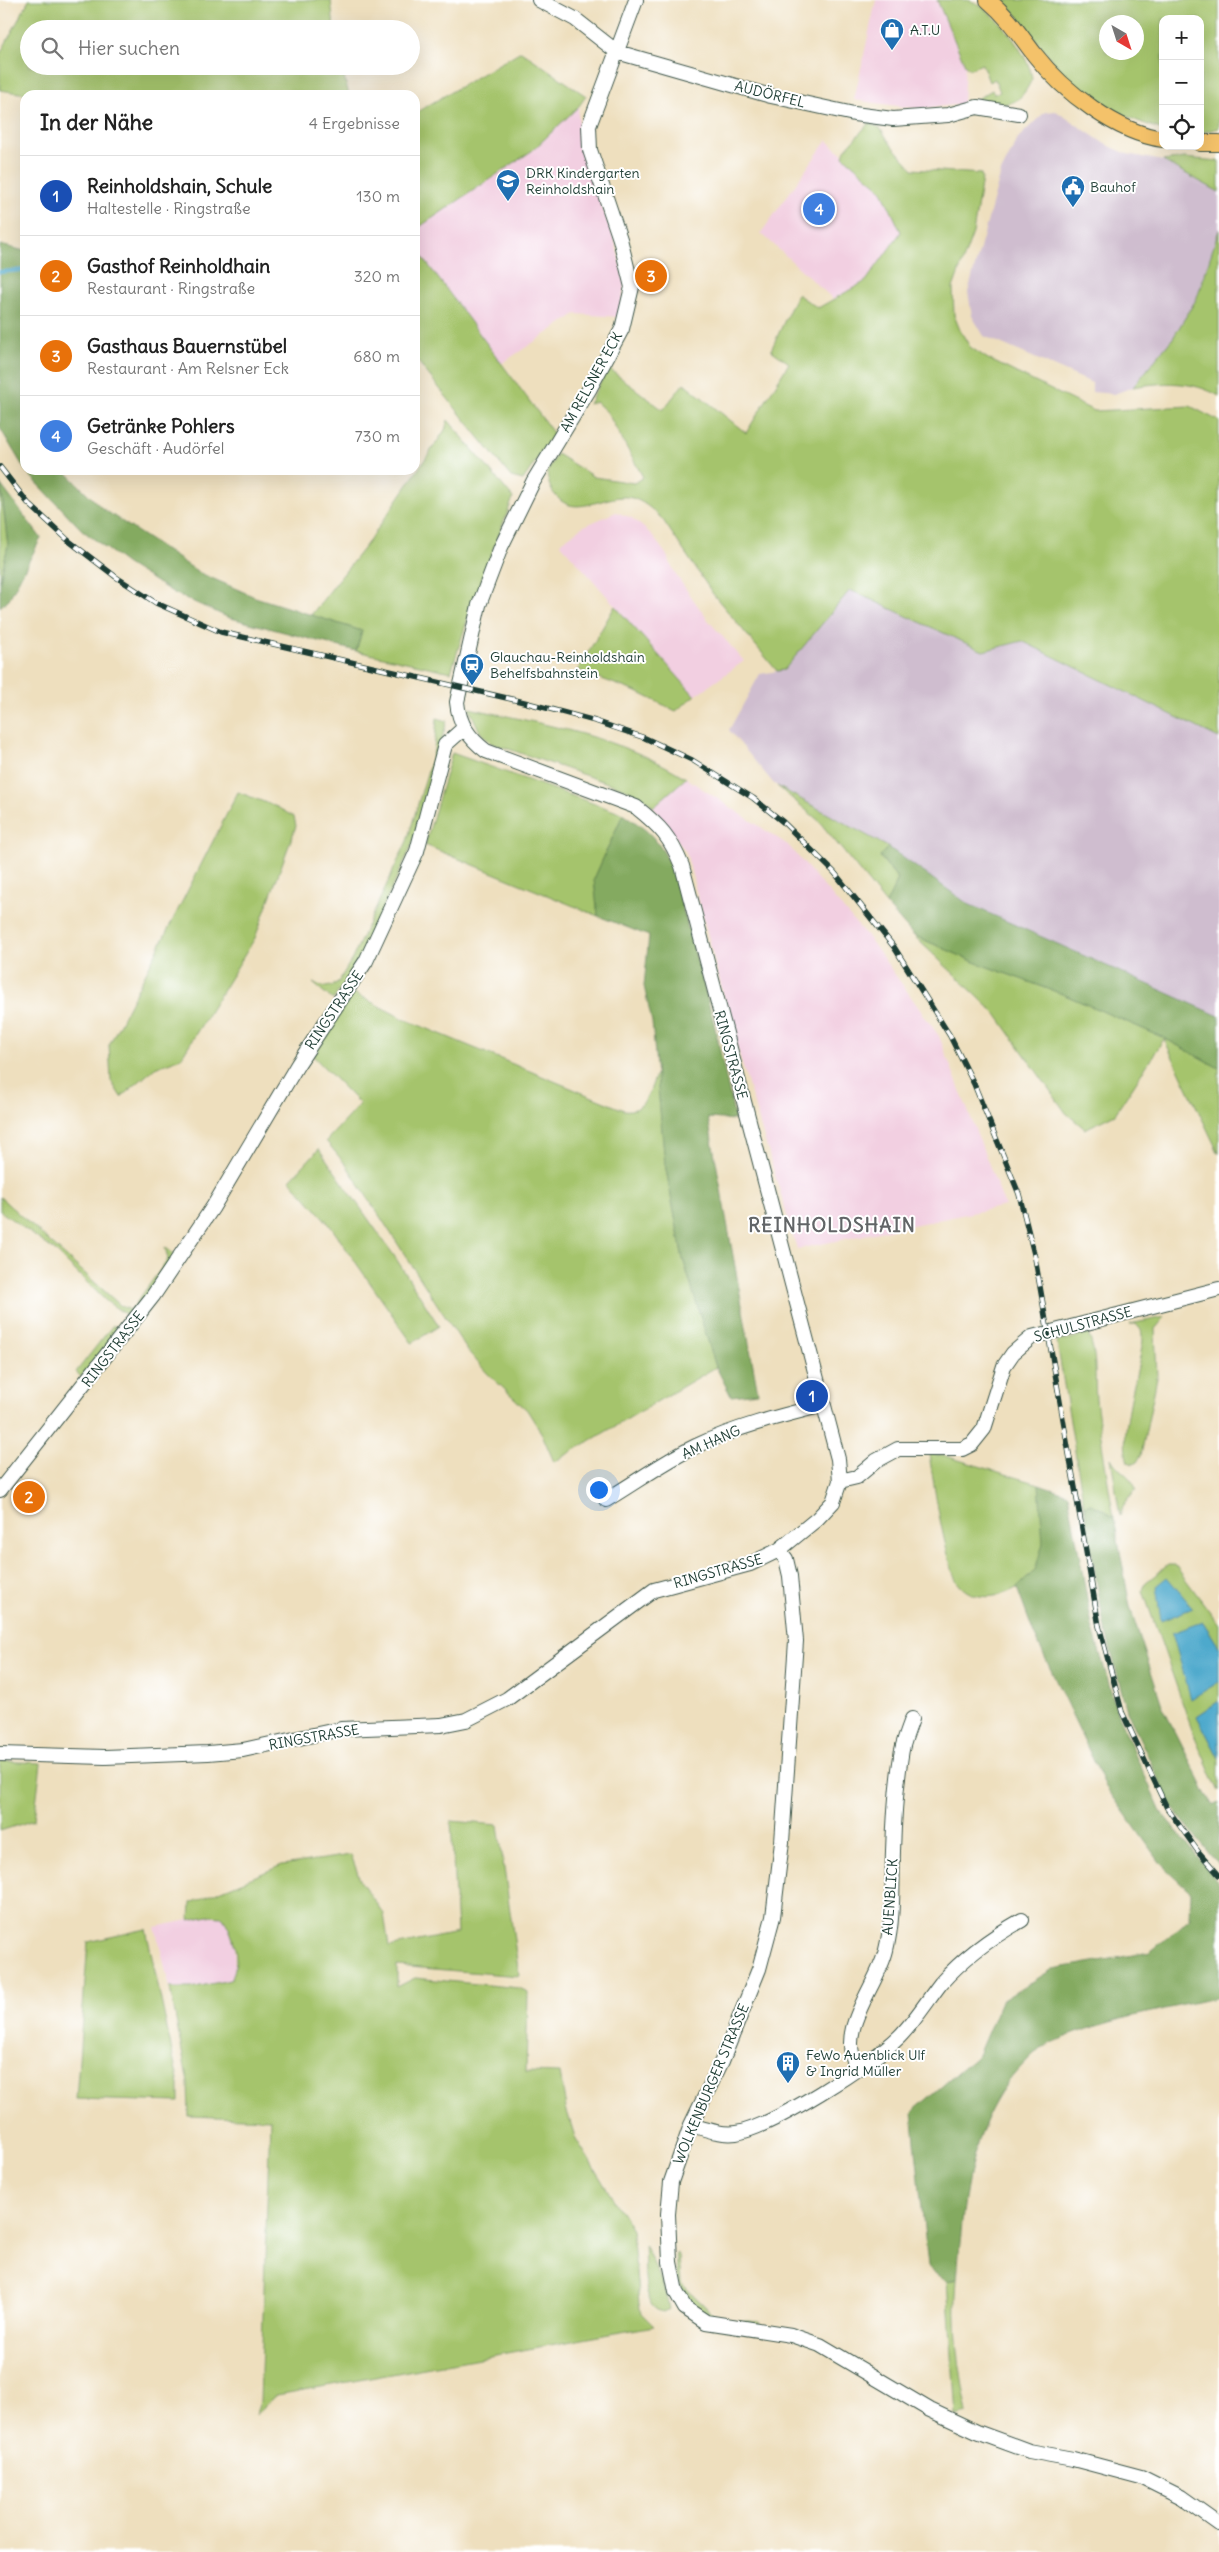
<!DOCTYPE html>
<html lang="de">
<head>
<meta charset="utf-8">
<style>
	body { margin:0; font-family:Delius,sans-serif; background:#f2f2f2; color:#222 }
	.controls { position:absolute; right:15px; top:15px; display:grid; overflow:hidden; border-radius:10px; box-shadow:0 5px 20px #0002 }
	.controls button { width:45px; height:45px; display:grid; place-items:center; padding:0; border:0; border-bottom:1px solid #e0e0e0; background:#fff; color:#222; font:25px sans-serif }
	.compass { position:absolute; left:1099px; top:15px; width:45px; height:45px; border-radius:50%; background:#fff; box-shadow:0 5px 20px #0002; rotate:141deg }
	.you { position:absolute; left:598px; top:1489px; width:18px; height:18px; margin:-12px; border:4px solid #fff; border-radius:50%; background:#1a73e8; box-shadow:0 0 0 8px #1a73e833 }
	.badge { display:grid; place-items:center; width:32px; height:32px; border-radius:50%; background:#2563eb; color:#fff; font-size:16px; font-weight:700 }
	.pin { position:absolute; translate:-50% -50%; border:2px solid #fff; box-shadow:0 1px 5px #0006 }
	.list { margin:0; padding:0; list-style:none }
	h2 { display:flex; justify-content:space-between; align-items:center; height:65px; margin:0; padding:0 20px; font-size:21px }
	h2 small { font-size:16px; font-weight:400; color:#767676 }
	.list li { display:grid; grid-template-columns:32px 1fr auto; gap:15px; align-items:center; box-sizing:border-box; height:80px; padding:0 20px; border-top:1px solid #e0e0e0 }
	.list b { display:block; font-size:19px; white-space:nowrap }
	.list p { margin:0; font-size:16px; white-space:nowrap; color:#767676 }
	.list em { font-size:16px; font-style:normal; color:#767676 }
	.icon { flex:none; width:28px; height:28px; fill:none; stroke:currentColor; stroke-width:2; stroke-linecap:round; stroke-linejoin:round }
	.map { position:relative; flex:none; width:1219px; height:2552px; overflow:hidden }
	.search { position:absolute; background:#fff; box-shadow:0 5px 20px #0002; left:20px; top:20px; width:400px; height:55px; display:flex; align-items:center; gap:12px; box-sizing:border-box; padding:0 18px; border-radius:28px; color:#767676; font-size:19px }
	.panel { position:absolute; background:#fff; box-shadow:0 5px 20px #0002; left:20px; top:90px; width:400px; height:385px; border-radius:15px }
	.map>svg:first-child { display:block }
	.built { fill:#f2cfe1 }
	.industrial { fill:#cfbdcf }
	.green { fill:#a5c46c; stroke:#628050; fill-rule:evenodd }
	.forest { fill:#84aa60; stroke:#52744a }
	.water { fill:#4ea9cc; stroke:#367380 }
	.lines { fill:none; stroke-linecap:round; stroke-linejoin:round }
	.stream { stroke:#4ea9cc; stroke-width:4 }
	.minor-casing { stroke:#3e5549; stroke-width:16 }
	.major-casing { stroke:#3e5549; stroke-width:18 }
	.minor { stroke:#fff; stroke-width:14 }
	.major { stroke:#f4c26a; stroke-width:16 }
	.rail-casing { stroke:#1f3d34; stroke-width:5.5 }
	.rail { stroke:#fff; stroke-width:4; stroke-dasharray:11; stroke-linecap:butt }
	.labels { text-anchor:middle; stroke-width:4; stroke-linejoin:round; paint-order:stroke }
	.poi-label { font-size:14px; fill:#1f3d34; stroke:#fff; text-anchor:start }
	.street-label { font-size:14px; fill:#1f3d34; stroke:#fff }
	.district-label { font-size:19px; font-weight:bold; letter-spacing:1px; fill:#626567; stroke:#fff }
</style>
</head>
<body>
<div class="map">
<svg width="1219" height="2552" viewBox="0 0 1219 2552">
	<rect width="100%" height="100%" fill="#fff"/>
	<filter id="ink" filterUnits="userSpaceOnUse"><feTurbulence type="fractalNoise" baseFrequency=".02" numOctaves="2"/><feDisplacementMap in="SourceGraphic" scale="10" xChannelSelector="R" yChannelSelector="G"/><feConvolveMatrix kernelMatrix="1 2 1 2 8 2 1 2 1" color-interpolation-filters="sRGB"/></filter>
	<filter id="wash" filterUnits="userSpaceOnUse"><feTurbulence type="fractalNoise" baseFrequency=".0096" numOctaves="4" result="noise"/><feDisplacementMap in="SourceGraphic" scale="20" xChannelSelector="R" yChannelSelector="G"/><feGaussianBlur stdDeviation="1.12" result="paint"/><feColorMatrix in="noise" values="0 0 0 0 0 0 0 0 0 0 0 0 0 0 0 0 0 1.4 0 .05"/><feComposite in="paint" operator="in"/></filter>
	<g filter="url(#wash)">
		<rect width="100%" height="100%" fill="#eedfbe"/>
		<!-- built -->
		<path class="built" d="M 876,0 L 937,0 L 965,65 L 963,104 L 919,109 L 854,100 Z
			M 579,106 L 578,115 L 584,159 L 614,238 L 625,283 L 619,317 L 576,314 L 501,364 L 415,247 L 415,230 L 533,150 Z
			M 827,140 L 881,189 L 902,232 L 866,281 L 833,299 L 761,233 Z
			M 616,512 L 632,518 L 651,534 L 666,554 L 676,575 L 708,620 L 744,661 L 695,696 L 560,543 L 582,527 Z
			M 686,778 L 788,845 L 871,941 L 939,1036 L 1005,1206 L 797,1249 L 737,1047 L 686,852 L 653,807 Z
			M 208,1916 L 222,1917 L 228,1925 L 234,1942 L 235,1973 L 230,1980 L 221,1983 L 190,1988 L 170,1988 L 155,1927 Z"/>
		<!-- industrial -->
		<path class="industrial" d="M 1056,111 L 1105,144 L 1127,154 L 1163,161 L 1219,192 L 1219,230 L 1197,298 L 1173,338 L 1133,387 L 1114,394 L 1092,392 L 1092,383 L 984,336 L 972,316 L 968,292 L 1001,172 L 1019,137 L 1045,112 Z
			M 850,590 L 983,651 L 1022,641 L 1219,738 L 1219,1016 L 968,904 L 888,847 L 774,784 L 729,730 L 760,674 L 784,670 Z"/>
		<!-- green -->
		<path class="green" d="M 29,0 L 331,0 L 334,29 L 29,29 L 29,66 L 341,66 L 349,95 L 33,95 L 0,90 L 0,54 Z
			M 937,0 C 947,0 959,0 968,0 C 991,5 1031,56 1032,79 C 1018,109 1006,106 977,99 L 992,90 L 994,94 L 1000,92 L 995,79 L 989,82 L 982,64 L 970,69 L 965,65 Z
			M 1002,0 L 1219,0 L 1219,128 L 1200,133 L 1200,19 L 1163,19 L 1163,130 C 1115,115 1077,92 1046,53 C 1031,35 1020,15 1002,0 ZM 1106,22 L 1136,22 L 1136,52 L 1106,52 Z
			M 521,51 L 586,96 L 579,106 L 533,150 L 415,230 L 415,113 Z
			M 869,123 L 880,128 L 892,146 L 913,169 L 981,174 L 982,178 L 973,233 L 953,288 L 954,315 L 960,330 L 970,347 L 988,359 L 1094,411 L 1190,406 L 1219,421 L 1219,738 L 1022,641 L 983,651 L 850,590 L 784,670 L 777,671 L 713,594 L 663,520 C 653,510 642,499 627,497 C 603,495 576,518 557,497 C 550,490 548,482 547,472 L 557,454 L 594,477 L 634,483 L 643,477 L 607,412 L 596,402 L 589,404 L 608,368 L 663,410 L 684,383 L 746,433 L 789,363 L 771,350 L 797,294 L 818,308 L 866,281 L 901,232 L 881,189 L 843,156 L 845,150 Z
			M 1184,158 L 1219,161 L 1219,192 L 1163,161 Z
			M 1219,230 L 1219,396 C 1192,380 1163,382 1133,387 L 1173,338 L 1197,298 Z
			M 415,247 L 554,434 L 523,480 L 511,477 L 415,358 Z
			M 448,420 L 513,498 L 473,602 L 451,672 L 356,651 L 362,631 L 311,615 L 370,540 L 445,430 Z
			M 0,484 L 8,545 L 0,581 Z
			M 615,606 L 695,696 L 676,711 L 639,693 L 578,670 Z
			M 469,708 C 543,724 621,737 686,778 L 653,807 L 647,800 L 628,790 L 491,743 L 480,732 Z
			M 437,718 L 447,721 L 412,845 L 357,963 L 333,1000 L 313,983 L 324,987 L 332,986 L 339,981 L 352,959 L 407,841 L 434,750 Z
			M 452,753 L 623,814 L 594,879 L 598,916 L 425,845 Z
			M 777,786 L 888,847 L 880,857 L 898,879 L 886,904 L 818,820 Z
			M 238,792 L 277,807 L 294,817 L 296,826 L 255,938 L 181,1058 L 155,1068 L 121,1097 L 111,1081 L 109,1045 Z
			M 913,935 L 977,963 L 1065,995 L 1164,1038 L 1219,1068 L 1219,1154 L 1164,1039 L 1115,1114 L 1085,1129 L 1066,1113 L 996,1014 Z
			M 354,993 L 404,1019 L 624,1110 C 646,1113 650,1089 657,1072 L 665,1164 L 683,1259 L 716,1367 L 554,1462 L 542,1434 L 527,1410 L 487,1373 L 467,1350 L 347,1166 L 326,1141 L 360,1104 L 311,1054 Z
			M 319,1149 L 395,1257 L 439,1326 L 412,1343 L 329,1224 L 290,1180 Z
			M 0,1197 L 121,1306 L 131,1310 L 168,1259 L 165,1247 L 175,1255 L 134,1312 L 125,1314 L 106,1301 L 54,1250 L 0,1211 Z
			M 1165,1317 L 1155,1329 L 1157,1378 L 1141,1455 L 1137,1462 L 1133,1464 L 1128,1462 C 1118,1435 1139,1371 1143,1340 L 1141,1330 L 1136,1324 L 1130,1324 Z
			M 113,1325 L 119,1330 L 81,1377 L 76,1372 Z
			M 1088,1334 C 1098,1354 1094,1378 1096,1399 C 1101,1439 1107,1478 1114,1518 C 1105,1510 1096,1503 1084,1506 L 1057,1342 Z
			M 929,1454 L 945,1456 L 1039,1484 C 1044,1509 1049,1547 1035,1570 C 1021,1594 977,1609 958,1583 C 954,1578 952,1569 950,1562 C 940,1527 935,1491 929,1454 Z
			M 1111,1458 C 1118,1472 1131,1474 1136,1489 L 1123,1506 L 1120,1516 Z
			M 1168,1565 L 1175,1565 L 1219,1624 L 1219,1647 L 1203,1622 L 1191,1698 L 1219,1682 L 1219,1701 L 1197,1716 L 1219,1758 L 1219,1792 L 1192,1730 L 1143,1591 L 1145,1583 Z
			M 0,1761 L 41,1763 L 34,1820 L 0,1831 Z
			M 451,1821 L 498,1825 L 519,1976 L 397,1966 L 397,1987 L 415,1978 L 519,1988 L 528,1992 L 526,2072 L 560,2073 L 566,2108 L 575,2137 L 632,2230 L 639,2304 L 641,2313 L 654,2326 L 277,2395 L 255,2415 L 260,2401 L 270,2119 L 189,2116 L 188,2083 L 170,1988 L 190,1988 L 230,1980 C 242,1964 234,1932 222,1917 L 208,1916 L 190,1920 L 191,1903 L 282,1865 L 351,1855 L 361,1882 L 384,1914 L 389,1947 L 457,1933 Z
			M 146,1929 L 179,2085 L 179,2102 L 76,2099 L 88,1942 Z
			M 644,2245 C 655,2265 665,2286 669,2309 L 663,2312 C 640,2306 646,2264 644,2245 Z
			M 676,2253 L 679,2255 L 681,2283 L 713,2314 L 723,2319 L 760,2322 L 759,2325 C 726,2322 691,2320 679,2284 C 676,2275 677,2262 676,2253 Z
			M 957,2279 C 953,2324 959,2370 968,2413 L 956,2416 L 947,2281 Z"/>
		<!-- forest -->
		<path class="forest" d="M 0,245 L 25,251 L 25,470 L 0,428 Z
			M 25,470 L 64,470 L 103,509 L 200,573 L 255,597 L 362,631 L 356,651 L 227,617 L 174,593 L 127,564 L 82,530 Z
			M 1,485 L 41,538 L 9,599 L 0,607 L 0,581 L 8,545 Z
			M 623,814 C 648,830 658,839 671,866 L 714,1023 L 735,1120 L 708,1118 L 758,1393 L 731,1396 L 716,1367 L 683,1259 L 665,1164 L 652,1022 L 644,986 L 649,936 L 598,916 L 594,879 Z
			M 888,847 L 968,904 L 1219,1016 L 1219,1068 L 1164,1038 L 1065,995 L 977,963 L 913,935 L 886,904 L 898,879 L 880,856 Z
			M 1039,1484 L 1068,1494 L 1092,1626 L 1118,1715 L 1161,1812 L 1219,1883 L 1219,1997 C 1165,2010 1079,2023 1035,2053 C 1030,2057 1026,2062 1021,2067 C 967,2122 963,2207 957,2279 L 947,2281 L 928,2267 L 912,2112 L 978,2055 L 1001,2001 L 1053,1969 L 1150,1952 L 1190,1919 L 1191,1892 L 1162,1865 L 1106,1787 L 1034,1634 L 1017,1588 L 1035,1570 L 1043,1543 Z
			M 1091,1504 L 1104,1510 L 1114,1518 L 1130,1607 L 1163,1708 L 1212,1805 L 1219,1802 L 1219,1866 L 1171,1806 L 1127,1711 L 1104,1625 L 1084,1506 Z"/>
		<!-- water -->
		<path class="water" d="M 1167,1577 L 1193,1608 L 1161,1621 L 1156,1586 Z
			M 1203,1622 L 1219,1647 L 1219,1682 L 1191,1699 L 1172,1633 Z
			M 1219,1701 L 1219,1758 L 1197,1716 Z"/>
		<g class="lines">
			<!-- stream -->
			<path class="stream" d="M 0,272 L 25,270"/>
		</g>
	</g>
	<g filter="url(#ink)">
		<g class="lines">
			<!-- minor casing -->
			<g class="minor-casing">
				<path id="minor" d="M 539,0 L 575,19 L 617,52 L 771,96 L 854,114 L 893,119 L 948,115 L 977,107 L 1019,114
					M 840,1481 L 857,1477 L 876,1461 L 898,1449 L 962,1449 L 972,1444 L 984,1429 L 1004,1366 L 1013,1353 L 1032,1337 L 1219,1289
					M 0,1490 L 153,1296 L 213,1207 L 298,1064 L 366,961 L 417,851 L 445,745 L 464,728
					M 606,1500 C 636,1482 665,1461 696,1446 C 736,1427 780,1416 823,1405
					M 779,1550 L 786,1559 L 790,1576 L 796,1641 L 782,1842 L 773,1917 L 759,1969 L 722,2061 L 691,2125 L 671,2182 L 668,2214 L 670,2262 L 676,2292 L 685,2308 L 706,2322 L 791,2335 L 820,2345 L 930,2410 L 977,2432 L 1029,2451 L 1073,2459 L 1141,2477 L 1181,2497 L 1219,2524
					M 0,1754 L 105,1757 L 208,1753 L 243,1750 L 341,1729 L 441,1725 L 466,1720 L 507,1699 L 654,1590 L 750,1564 L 779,1550 L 817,1519 L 833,1502 L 840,1481 L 838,1459 L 682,866 C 670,837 661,827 636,807 L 486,751 C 469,738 459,724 457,702 L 479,605 L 501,547 L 533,482 L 590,388 L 622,329 L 632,287 L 620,239 L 590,150 L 589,126 L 636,0
					M 858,2068 C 834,2031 878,1986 886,1950 C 894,1918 892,1884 893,1851 C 894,1820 896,1786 901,1756 C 902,1744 908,1731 912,1719
					M 691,2125 C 705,2129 721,2135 736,2133 C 770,2128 873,2063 899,2037 C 915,2021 927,2001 941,1983 C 964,1957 992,1937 1022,1920"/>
			</g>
			<!-- major casing -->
			<g class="major-casing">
				<path id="major" d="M 988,0 C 1010,19 1018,33 1035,55 C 1063,91 1117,133 1163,139
					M 1200,143 L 1219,143"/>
			</g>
			<!-- minor -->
			<use href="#minor" class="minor"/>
			<!-- major -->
			<use href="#major" class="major"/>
			<!-- rail casing -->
			<g class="rail-casing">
				<path id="rail" d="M 0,467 L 28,503 L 69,541 L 116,577 L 156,603 L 221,632 L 524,702 L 595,721 L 645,738 L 692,760 L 753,798 L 783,822 L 834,872 L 894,947 L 950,1036 L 974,1084 L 1019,1194 L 1035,1258 L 1099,1626 L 1122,1712 L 1167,1808 L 1197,1850 L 1219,1875"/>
			</g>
			<!-- rail -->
			<use href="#rail" class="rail"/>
		</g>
	</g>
	<!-- icons -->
	<defs>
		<g id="shop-pin" transform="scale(1.25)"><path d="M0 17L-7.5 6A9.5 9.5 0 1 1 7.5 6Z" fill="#1f6fb2" stroke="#fff"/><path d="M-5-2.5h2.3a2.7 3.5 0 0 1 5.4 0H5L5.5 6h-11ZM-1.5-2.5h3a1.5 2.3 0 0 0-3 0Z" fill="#fff"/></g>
		<g id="school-pin" transform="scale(1.25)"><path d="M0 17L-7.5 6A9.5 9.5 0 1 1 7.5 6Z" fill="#1f6fb2" stroke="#fff"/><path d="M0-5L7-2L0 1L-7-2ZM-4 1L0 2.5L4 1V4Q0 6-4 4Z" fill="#fff"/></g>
		<g id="civic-pin" transform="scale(1.25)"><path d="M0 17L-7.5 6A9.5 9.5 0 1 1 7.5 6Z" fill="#1f6fb2" stroke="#fff"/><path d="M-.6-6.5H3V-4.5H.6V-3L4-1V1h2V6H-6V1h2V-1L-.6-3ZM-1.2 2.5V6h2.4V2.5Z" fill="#fff"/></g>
		<g id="station-pin" transform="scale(1.25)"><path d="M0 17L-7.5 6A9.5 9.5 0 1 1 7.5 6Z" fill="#1f6fb2" stroke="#fff"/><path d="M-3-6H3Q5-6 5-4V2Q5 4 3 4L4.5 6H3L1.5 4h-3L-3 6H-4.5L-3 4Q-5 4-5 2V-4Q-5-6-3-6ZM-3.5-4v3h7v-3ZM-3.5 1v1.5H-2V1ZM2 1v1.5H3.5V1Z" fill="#fff"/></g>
		<g id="building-pin" transform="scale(1.25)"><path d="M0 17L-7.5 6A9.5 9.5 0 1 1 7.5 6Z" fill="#1f6fb2" stroke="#fff"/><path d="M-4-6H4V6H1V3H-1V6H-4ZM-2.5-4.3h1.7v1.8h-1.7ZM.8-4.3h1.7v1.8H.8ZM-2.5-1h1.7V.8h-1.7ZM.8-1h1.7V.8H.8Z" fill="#fff"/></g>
	</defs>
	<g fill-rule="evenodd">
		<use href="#shop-pin" x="892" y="30"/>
		<use href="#school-pin" x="508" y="181"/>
		<use href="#civic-pin" x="1073" y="187"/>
		<use href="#station-pin" x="472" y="665"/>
		<use href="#building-pin" x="788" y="2063"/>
	</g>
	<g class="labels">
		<!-- poi labels -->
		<g class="poi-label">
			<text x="910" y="35">A.T.U</text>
			<text x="526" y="178">DRK Kindergarten<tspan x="526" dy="16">Reinholdshain</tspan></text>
			<text x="1090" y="192">Bauhof</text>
			<text x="490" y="662">Glauchau-Reinholdshain<tspan x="490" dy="16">Behelfsbahnstein</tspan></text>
			<text x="806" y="2060">FeWo Auenblick Ulf<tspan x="806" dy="16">&amp; Ingrid Müller</tspan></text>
		</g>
		<!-- street labels -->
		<g class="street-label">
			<text transform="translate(770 94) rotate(14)" y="5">AUDÖRFEL</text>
			<text transform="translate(591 382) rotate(-61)" y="5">AM RELSNER ECK</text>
			<text transform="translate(334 1010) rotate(-56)" y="5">RINGSTRASSE</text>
			<text transform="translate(731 1055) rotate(75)" y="5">RINGSTRASSE</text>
			<text transform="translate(1083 1324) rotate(-15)" y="5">SCHULSTRASSE</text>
			<text transform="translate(113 1349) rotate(-52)" y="5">RINGSTRASSE</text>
			<text transform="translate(711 1442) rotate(-24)" y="5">AM HANG</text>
			<text transform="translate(718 1571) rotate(-16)" y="5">RINGSTRASSE</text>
			<text transform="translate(314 1737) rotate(-10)" y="5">RINGSTRASSE</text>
			<text transform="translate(890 1897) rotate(-86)" y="5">AUENBLICK</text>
			<text transform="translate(711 2084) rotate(-67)" y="5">WOLKENBURGER STRASSE</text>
		</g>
		<!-- district labels -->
		<g class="district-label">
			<text x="832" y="1232">REINHOLDSHAIN</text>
		</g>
	</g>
</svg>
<div class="controls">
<button>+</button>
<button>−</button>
<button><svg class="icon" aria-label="locate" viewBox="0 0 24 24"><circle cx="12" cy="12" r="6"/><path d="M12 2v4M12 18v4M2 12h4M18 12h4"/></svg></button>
</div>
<svg class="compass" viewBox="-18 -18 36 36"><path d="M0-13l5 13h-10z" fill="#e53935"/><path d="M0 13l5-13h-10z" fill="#767676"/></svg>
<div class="you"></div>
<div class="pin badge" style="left:812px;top:1396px;background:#1a4fb4">1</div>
<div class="pin badge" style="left:29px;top:1497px;background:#e8710a">2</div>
<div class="pin badge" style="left:651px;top:276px;background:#e8710a">3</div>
<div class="pin badge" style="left:819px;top:209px;background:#3f7fe0">4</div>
<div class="search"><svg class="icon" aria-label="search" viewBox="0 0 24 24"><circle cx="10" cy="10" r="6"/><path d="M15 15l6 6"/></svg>Hier suchen</div>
<section class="panel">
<h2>In der Nähe<small>4 Ergebnisse</small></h2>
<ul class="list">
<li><span class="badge" style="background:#1a4fb4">1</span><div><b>Reinholdshain, Schule</b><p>Haltestelle · Ringstraße</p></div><em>130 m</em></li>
<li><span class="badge" style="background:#e8710a">2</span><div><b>Gasthof Reinholdhain</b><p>Restaurant · Ringstraße</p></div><em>320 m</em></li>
<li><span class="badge" style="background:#e8710a">3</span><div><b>Gasthaus Bauernstübel</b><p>Restaurant · Am Relsner Eck</p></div><em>680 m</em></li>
<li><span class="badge" style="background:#3f7fe0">4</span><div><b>Getränke Pohlers</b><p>Geschäft · Audörfel</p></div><em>730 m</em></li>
</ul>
</section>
</div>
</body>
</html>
